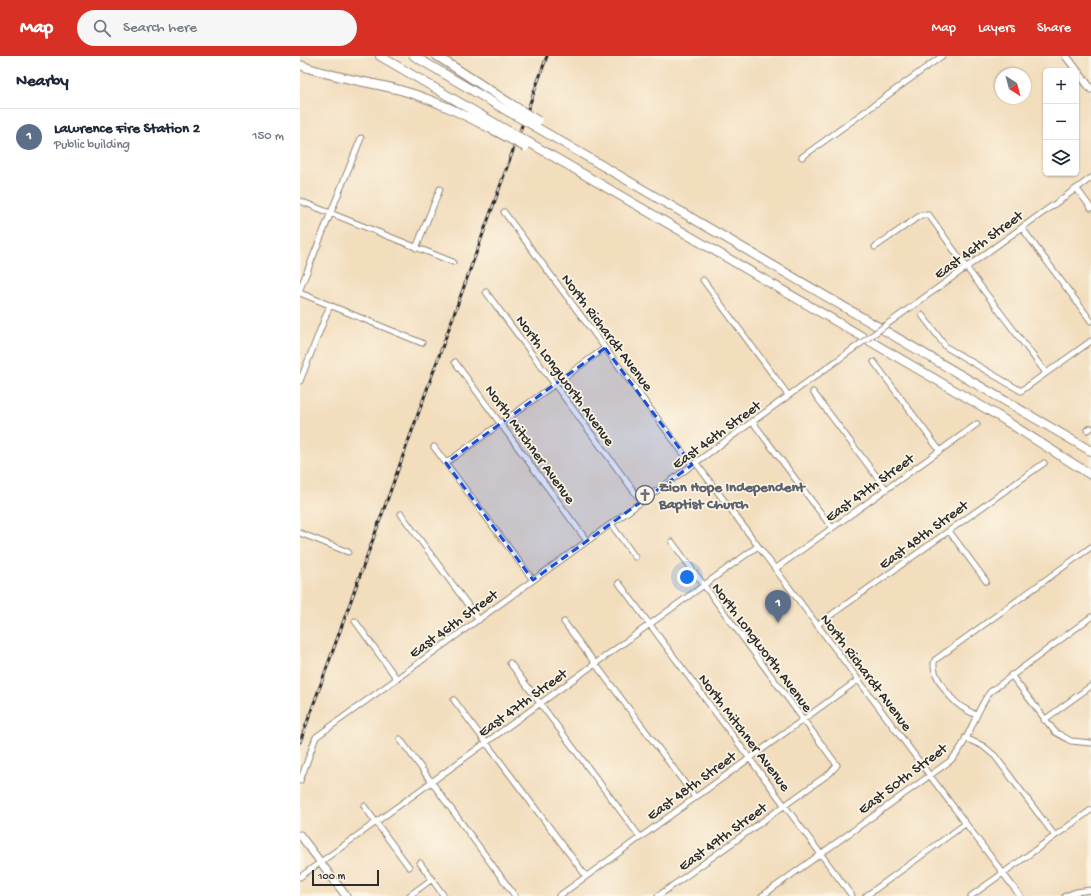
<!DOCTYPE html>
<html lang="en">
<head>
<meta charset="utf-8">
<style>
	body { margin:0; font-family:"Gochi Hand",sans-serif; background:#f6f6f7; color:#1f2937 }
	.controls { position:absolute; right:12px; top:12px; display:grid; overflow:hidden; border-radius:6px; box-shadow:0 1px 3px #0004 }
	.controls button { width:36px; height:36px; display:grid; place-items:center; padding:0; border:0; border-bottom:1px solid #e0e1e3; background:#fff; color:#1f2937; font:20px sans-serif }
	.compass { position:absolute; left:695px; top:12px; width:36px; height:36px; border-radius:50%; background:#fff; box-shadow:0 1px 3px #0004; rotate:144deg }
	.scale { position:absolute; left:12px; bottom:10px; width:67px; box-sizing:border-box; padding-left:4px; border:2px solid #2b2b2b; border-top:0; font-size:11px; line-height:14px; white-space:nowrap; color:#2b2b2b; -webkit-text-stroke:3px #fcf5e5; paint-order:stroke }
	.you { position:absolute; left:387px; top:521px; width:14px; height:14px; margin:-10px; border:3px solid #fff; border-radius:50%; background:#1a73e8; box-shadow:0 0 0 6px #1a73e833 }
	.badge { display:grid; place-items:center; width:26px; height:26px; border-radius:50%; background:#d93025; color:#fff; font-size:13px; font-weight:700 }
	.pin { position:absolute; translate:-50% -33px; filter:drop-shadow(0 1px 2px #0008) }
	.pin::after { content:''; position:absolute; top:21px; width:14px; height:12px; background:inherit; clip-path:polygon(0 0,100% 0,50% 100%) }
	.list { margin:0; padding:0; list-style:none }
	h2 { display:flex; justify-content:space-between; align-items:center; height:52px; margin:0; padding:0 16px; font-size:17px }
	h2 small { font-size:13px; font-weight:400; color:#747a83 }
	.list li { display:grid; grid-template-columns:26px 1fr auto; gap:12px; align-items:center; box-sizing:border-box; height:56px; padding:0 16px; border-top:1px solid #e0e1e3 }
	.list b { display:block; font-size:15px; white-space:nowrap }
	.list p { margin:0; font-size:13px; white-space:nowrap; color:#747a83 }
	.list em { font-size:13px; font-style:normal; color:#747a83 }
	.icon { flex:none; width:22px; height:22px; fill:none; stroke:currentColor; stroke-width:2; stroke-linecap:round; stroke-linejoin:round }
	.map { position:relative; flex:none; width:791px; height:840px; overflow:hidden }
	header { display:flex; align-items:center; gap:24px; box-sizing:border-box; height:56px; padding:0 20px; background:#d93025; color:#fff }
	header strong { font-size:19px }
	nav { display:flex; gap:22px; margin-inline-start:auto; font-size:14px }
	.search { width:280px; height:36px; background:#f6f6f7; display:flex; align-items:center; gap:10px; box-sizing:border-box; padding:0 14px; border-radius:22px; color:#747a83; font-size:15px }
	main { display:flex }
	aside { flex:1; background:#fff }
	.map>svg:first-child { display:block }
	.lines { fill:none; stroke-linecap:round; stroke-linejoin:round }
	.minor-casing { stroke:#8e8474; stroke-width:7 }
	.major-casing { stroke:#8e8474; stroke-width:9 }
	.highway-casing { stroke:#8e8474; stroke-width:10 }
	.minor { stroke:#fff; stroke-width:5 }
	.major { stroke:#fff; stroke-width:7 }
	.highway { stroke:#fff; stroke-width:8 }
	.rail-casing { stroke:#2b2b2b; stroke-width:3 }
	.rail { stroke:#fcf5e5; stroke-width:1.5; stroke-dasharray:4.5; stroke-linecap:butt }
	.minor-bridge-casing { stroke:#8e8474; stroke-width:7; stroke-linecap:butt }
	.highway-bridge-casing { stroke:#8e8474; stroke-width:10; stroke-linecap:butt }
	.minor-bridge { stroke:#fff; stroke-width:5 }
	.highway-bridge { stroke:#fff; stroke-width:8 }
	.marked { fill:#1d4ed8; fill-opacity:0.2; stroke:#1d4ed8; stroke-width:3; stroke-dasharray:8 5; stroke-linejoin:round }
	.labels { text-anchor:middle; stroke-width:3.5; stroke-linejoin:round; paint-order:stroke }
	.street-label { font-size:15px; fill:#2b2b2b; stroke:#fcf5e5 }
	.worship-label { font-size:15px; font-weight:bold; fill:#5b616d; stroke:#fcf5e5; text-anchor:start }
</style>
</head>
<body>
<header>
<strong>Map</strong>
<div class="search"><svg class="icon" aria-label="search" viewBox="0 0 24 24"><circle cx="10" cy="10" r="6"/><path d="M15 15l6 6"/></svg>Search here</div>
<nav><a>Map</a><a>Layers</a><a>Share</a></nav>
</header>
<main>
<aside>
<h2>Nearby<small></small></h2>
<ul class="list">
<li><span class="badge" style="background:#5c6f8a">1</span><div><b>Lawrence Fire Station 2</b><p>Public building</p></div><em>150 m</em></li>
</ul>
</aside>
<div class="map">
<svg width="791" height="840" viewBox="0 0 791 840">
	<rect width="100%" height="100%" fill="#fcf5e5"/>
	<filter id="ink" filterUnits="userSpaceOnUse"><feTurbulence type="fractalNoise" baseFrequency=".025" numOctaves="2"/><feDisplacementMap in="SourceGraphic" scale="8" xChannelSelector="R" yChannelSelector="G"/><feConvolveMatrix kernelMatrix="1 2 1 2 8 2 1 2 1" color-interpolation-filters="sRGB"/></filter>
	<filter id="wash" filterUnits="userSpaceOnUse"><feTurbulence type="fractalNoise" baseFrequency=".012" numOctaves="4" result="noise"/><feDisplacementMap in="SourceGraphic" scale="16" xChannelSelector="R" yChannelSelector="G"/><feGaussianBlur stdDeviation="0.9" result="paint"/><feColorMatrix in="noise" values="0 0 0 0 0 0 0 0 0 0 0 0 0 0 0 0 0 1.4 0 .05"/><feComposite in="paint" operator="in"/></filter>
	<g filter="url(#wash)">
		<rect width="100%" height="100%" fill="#f2ddbd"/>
	</g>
	<g filter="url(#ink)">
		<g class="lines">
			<!-- minor casing -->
			<g class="minor-casing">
				<path id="minor" d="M 502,101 L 642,0
					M 777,133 L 791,152
					M 0,145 L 153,206
					M 204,156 L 392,409
					M 722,172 L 791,265
					M 575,191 L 621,159 L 629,159 L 663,207 L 746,317
					M 116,192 L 140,133
					M 403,224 L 488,339
					M 0,233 L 61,82
					M 186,236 L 342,446
					M 0,237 L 122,287
					M 622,259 L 646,291 L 721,335 L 791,285
					M 593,264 L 791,122
					M 155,306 L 287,485
					M 574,306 L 640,395
					M 0,325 L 30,249
					M 513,336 L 586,433
					M 452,365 L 532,472
					M 787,374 L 791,372
					M 134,391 L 233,524
					M 146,407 L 305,292
					M 396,407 L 720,840
					M 101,458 L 179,564
					M 311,468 L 335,501
					M 649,475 L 686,525
					M 0,477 L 48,496
					M 475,513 L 677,368
					M 319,527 L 552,840
					M 55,565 L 97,623
					M 264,566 L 395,741
					M 517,569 L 744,407
					M 210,607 L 340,781
					M 711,619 L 755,676 L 771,685 L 791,687
					M 154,644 L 286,820
					M 676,659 C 670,656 664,653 659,649 C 650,642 629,616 635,604 L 791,491
					M 744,664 L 791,630
					M 665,682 L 683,690 L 695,700 L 755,780
					M 100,683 L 215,840
					M 0,725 L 16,681 L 553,293
					M 64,750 L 109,811
					M 120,807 L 144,840
					M 0,821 L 458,490
					M 109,840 L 132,823
					M 259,840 L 558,624
					M 358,840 L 530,717 L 537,709 L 372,486
					M 462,840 L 650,705 C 669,687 674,657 690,636 L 791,561
					M 566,840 L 665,768
					M 671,840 L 791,754
					M 765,840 L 776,836 L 791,834"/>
			</g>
			<!-- major casing -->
			<g class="major-casing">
				<path id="major" d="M 766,0 L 791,33
					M 0,779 L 46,840"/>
			</g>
			<!-- highway casing -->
			<g class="highway-casing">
				<path id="highway" d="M 80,0 L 203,72
					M 114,0 L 209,56
					M 137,0 L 211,48
					M 0,9 C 33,22 66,25 100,34 C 137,44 168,61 201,78
					M 236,71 L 791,395
					M 230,87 L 695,358 L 791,419"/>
			</g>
			<!-- minor -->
			<use href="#minor" class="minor"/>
			<!-- major -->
			<use href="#major" class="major"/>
			<!-- highway -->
			<use href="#highway" class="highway"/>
			<!-- rail casing -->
			<g class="rail-casing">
				<path id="rail" d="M 0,686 L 247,0"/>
			</g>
			<!-- rail -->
			<use href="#rail" class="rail"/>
			<!-- minor-bridge casing -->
			<g class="minor-bridge-casing">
				<path id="minor-bridge" d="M 553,293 L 593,264"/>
			</g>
			<!-- highway-bridge casing -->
			<g class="highway-bridge-casing">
				<path id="highway-bridge" d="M 211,48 L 238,65
					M 209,56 L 236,71
					M 203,72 L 230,87
					M 201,78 L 225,91"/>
			</g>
			<!-- minor-bridge -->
			<use href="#minor-bridge" class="minor-bridge"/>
			<!-- highway-bridge -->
			<use href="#highway-bridge" class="highway-bridge"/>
		</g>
	</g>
	<!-- marked area -->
	<path class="marked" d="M 305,292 L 392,409 L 233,524 L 146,407 Z"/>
	<!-- icons -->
	<defs>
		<g id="church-ring" transform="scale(1)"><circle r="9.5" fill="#fcf5e5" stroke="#6b7280" stroke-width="1.5"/><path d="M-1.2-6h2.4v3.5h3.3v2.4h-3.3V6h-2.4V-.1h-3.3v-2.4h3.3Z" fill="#6b7280"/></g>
	</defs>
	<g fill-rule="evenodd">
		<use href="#church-ring" x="345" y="439"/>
	</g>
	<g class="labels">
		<!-- street labels -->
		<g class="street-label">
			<text transform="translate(678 188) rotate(-36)" y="5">East 46th Street</text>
			<text transform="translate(308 276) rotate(53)" y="5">North Richardt Avenue</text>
			<text transform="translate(266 324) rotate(54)" y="5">North Longworth Avenue</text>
			<text transform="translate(416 378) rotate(-36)" y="5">East 46th Street</text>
			<text transform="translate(231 388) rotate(54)" y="5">North Mitchner Avenue</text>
			<text transform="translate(569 431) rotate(-36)" y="5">East 47th Street</text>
			<text transform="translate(623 478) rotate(-36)" y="5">East 48th Street</text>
			<text transform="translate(153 567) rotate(-36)" y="5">East 46th Street</text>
			<text transform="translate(463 591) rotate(53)" y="5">North Longworth Avenue</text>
			<text transform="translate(567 616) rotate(53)" y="5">North Richardt Avenue</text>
			<text transform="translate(222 646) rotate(-36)" y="5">East 47th Street</text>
			<text transform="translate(445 676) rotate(53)" y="5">North Mitchner Avenue</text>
			<text transform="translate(602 722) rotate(-37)" y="5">East 50th Street</text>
			<text transform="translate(391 729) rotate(-36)" y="5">East 48th Street</text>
			<text transform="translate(422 780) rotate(-36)" y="5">East 49th Street</text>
		</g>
		<!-- worship labels -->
		<g class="worship-label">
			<text x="359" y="435">Zion Hope Independent<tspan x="359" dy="17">Baptist Church</tspan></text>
		</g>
	</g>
</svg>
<div class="controls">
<button>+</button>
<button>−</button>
<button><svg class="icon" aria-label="layers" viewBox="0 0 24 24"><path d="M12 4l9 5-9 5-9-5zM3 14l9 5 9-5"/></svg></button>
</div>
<svg class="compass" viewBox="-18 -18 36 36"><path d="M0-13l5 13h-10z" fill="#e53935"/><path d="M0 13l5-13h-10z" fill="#747a83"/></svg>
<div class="scale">100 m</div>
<div class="you"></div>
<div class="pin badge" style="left:478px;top:567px;background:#5c6f8a">1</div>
</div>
</main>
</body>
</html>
